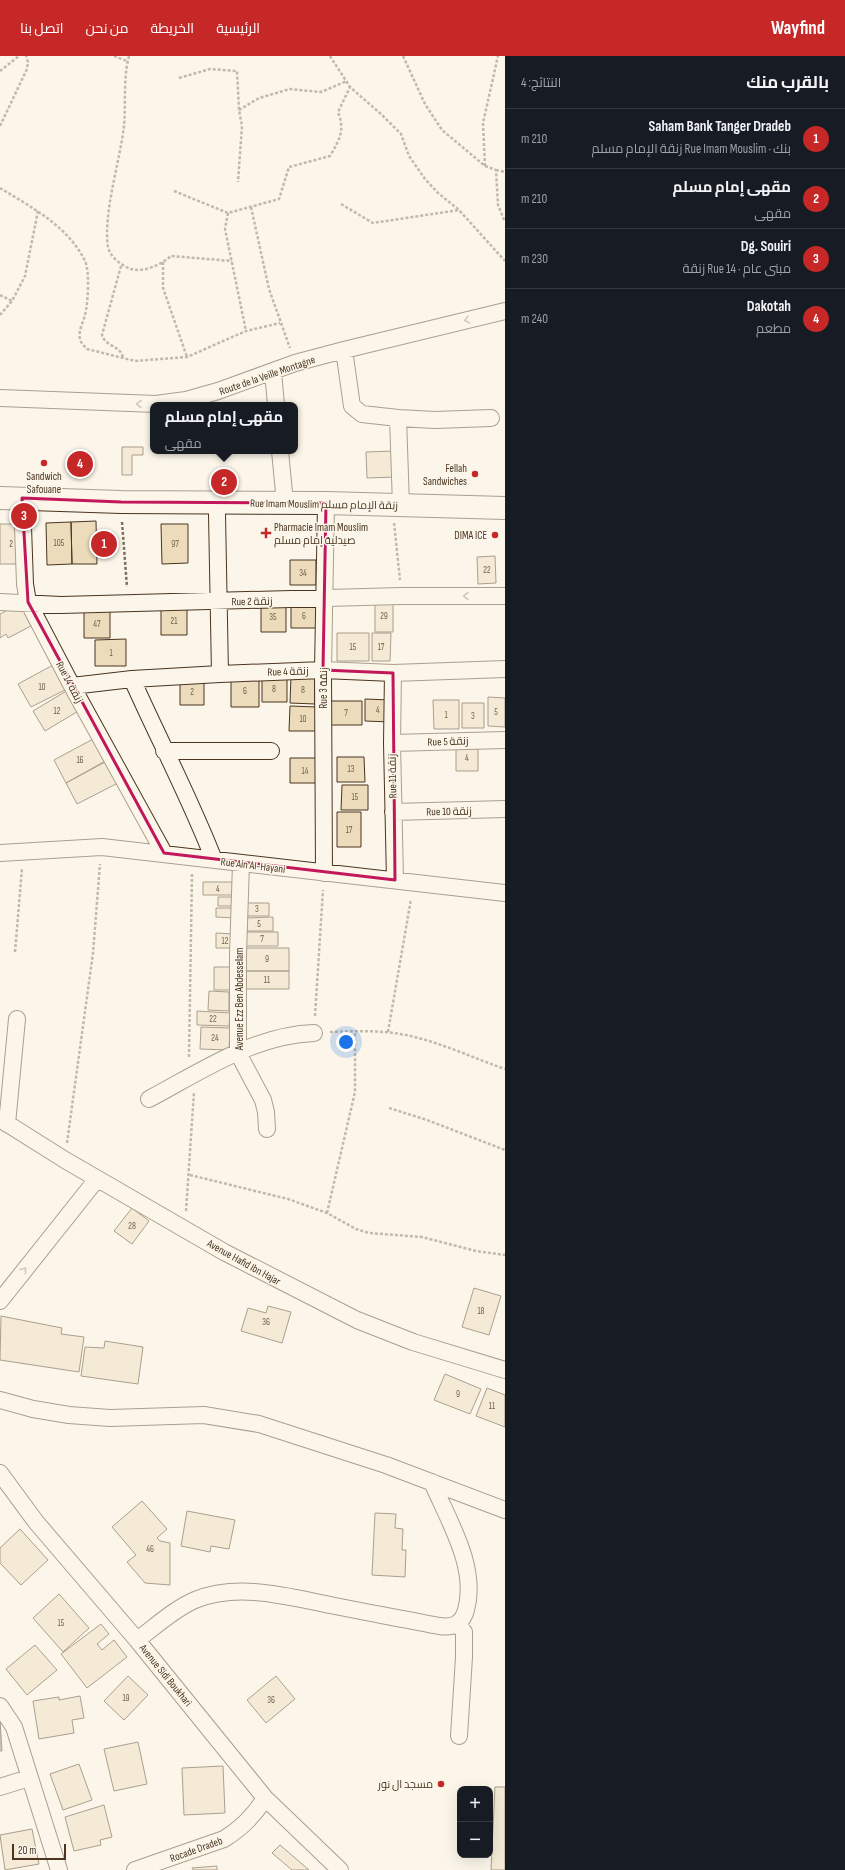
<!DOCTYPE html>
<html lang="ar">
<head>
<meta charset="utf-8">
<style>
	body { margin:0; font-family:"Sofia Sans Condensed",Cairo,sans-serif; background:#20242c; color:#f1f3f6; direction:rtl }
	.controls { position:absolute; right:12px; bottom:12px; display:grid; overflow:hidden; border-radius:8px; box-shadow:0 4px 16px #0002 }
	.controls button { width:36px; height:36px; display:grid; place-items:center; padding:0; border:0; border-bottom:1px solid #363941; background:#171b24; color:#f1f3f6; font:20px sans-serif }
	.scale { position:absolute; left:12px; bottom:10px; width:54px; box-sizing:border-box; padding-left:4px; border:2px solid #4a3520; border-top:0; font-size:11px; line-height:14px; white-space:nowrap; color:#4a3520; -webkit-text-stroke:3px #fbf6e9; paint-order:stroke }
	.you { position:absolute; left:346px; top:986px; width:14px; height:14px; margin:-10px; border:3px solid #fff; border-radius:50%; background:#1a73e8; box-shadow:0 0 0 6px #1a73e833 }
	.badge { display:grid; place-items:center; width:26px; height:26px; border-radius:50%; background:#c62828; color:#fff; font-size:13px; font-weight:700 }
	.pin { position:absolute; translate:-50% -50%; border:2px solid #fff; box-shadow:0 1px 4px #0006 }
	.popup { position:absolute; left:150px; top:346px; width:148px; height:52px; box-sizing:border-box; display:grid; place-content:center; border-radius:8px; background:#171b24; filter:drop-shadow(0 1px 3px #0005); font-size:13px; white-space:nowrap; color:#9ea1a6 }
	.popup b { font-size:15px; color:#f1f3f6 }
	.popup::after { content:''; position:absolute; left:50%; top:100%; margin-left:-8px; border:8px solid transparent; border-top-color:#171b24 }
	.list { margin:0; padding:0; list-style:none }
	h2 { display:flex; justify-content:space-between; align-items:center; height:52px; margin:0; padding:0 16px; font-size:17px }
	h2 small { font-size:13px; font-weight:400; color:#9ea1a6 }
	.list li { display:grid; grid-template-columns:26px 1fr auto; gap:12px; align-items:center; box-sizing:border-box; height:60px; padding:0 16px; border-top:1px solid #363941 }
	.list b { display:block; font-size:15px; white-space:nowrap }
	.list p { margin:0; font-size:13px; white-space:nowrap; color:#9ea1a6 }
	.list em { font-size:13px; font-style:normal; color:#9ea1a6 }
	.map { position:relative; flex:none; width:505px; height:1814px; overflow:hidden; direction:ltr }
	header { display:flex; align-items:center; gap:24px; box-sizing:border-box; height:56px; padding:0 20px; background:#c62828; color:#fff }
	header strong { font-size:19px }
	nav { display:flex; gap:22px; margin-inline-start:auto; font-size:14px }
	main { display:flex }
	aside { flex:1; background:#171b24 }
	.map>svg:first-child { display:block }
	.building { fill:#ecdcbc; stroke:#4a3520 }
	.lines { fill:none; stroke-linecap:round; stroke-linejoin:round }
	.minor-casing { stroke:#4a3520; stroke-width:18 }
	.secondary-casing { stroke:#4a3520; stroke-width:24 }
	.path { stroke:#7f6f5c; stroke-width:2.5; stroke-dasharray:3 2; stroke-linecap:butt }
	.minor { stroke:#fbf6e9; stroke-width:16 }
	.secondary { stroke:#fbf6e9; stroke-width:22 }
	.oneway { stroke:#a29684 }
	.marked { fill:none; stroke:#c2185b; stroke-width:3; stroke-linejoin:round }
	.poi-dot { fill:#c62828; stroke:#fbf6e9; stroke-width:1.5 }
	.labels { text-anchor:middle; stroke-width:3; stroke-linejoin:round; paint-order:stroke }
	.number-label { font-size:9px; fill:#725f47 }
	.street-label { font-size:11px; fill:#4a3520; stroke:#fbf6e9 }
	.poi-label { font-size:11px; fill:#4a3520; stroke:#fbf6e9; text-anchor:end }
</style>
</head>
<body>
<header>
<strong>Wayfind</strong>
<nav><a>الرئيسية</a><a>الخريطة</a><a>من نحن</a><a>اتصل بنا</a></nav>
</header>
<main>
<aside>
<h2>بالقرب منك<small>النتائج: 4</small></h2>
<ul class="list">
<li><span class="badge">1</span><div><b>Saham Bank Tanger Dradeb</b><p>بنك · Rue Imam Mouslim زنقة الإمام مسلم</p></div><em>210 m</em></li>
<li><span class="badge">2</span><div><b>مقهى إمام مسلم</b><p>مقهى</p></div><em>210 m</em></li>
<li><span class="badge">3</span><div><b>Dg. Souiri</b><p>مبنى عام · Rue 14 زنقة</p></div><em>230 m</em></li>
<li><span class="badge">4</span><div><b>Dakotah</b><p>مطعم</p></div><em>240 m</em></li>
</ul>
</aside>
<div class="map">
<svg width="505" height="1814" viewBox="0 0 505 1814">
	<rect width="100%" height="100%" fill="#fbf6e9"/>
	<!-- building -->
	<path class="building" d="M 122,391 L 143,391 L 143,399 L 132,399 L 132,419 L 122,419 Z
		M 394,395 L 395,421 L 367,422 L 366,396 Z
		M 96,465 L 97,508 L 72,508 L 71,466 Z
		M 71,466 L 72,508 L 47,509 L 46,467 Z
		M 0,468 L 21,468 L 21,508 L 0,508 Z
		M 161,468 L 188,468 L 188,507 L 162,508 Z
		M 495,500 L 496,527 L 478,528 L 477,501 Z
		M 290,504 L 316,504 L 316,529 L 290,529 Z
		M 375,544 L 393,544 L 393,576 L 375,576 Z
		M 261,546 L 286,546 L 286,576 L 261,576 Z
		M 291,547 L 318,547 L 317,572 L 291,572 Z
		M 21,550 L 31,570 L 8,582 L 6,578 L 0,582 L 0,558 L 6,555 L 5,553 Z
		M 161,552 L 187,552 L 187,579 L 161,579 Z
		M 110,554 L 110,582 L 84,582 L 84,555 Z
		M 337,577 L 369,577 L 369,605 L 337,605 Z
		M 372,577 L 391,577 L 390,605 L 372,605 Z
		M 126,583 L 126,610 L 95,610 L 95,584 Z
		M 53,609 L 65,634 L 31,651 L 18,628 Z
		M 231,620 L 259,620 L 259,651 L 231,651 Z
		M 291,620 L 315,621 L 315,648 L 290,647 Z
		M 262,621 L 287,621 L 287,646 L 262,646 Z
		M 180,623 L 204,623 L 204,649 L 180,649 Z
		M 68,634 L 80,654 L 45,675 L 33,655 Z
		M 488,641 L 505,642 L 505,671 L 488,670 Z
		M 365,643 L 391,644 L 391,666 L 365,665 Z
		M 433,644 L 459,644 L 459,673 L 434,673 Z
		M 330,645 L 362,645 L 362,669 L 330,669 Z
		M 462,647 L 484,647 L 484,672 L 462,672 Z
		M 290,650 L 317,651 L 316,675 L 289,675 Z
		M 95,682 L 107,704 L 66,727 L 54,704 Z
		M 478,689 L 478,715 L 456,715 L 456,690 Z
		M 337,701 L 364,701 L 365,726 L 337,726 Z
		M 290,702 L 319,702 L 319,727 L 290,727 Z
		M 107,705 L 118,727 L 77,748 L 66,727 Z
		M 342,729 L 368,729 L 368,754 L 341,754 Z
		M 337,756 L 361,756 L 361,791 L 337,791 Z
		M 203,826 L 233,826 L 233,839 L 203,839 Z
		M 218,841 L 234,841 L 234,850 L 218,850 Z
		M 245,847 L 269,847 L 269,860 L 245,860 Z
		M 216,852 L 236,852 L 235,862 L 216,861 Z
		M 273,861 L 273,875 L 246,875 L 245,862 Z
		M 246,876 L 278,876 L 278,890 L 246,890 Z
		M 216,877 L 234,878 L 234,892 L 216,892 Z
		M 246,892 L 289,892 L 289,915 L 246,915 Z
		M 214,911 L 230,911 L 230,934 L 214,934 Z
		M 246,915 L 289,915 L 289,933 L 246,933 Z
		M 209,935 L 229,936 L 229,955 L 208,954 Z
		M 197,955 L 230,957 L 229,970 L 197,969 Z
		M 201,971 L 230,972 L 229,994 L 200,993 Z
		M 132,1152 L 149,1165 L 132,1188 L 114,1175 Z
		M 474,1232 L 501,1240 L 489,1279 L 462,1271 Z
		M 268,1250 L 291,1256 L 282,1287 L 241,1275 L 248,1252 L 266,1257 Z
		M 1,1260 L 62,1272 L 61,1278 L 84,1281 L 79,1316 L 0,1304 Z
		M 105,1285 L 143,1291 L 138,1328 L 81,1320 L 85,1291 L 104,1292 Z
		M 445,1318 L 481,1333 L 470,1358 L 434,1344 Z
		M 487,1332 L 505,1339 L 505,1371 L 476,1360 Z
		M 142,1445 L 167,1473 L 157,1482 L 160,1485 L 170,1487 L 170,1529 L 145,1527 L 127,1506 L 136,1499 L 112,1471 Z
		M 187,1455 L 235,1464 L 229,1493 L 211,1490 L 210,1496 L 181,1490 Z
		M 375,1457 L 396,1458 L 395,1472 L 403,1473 L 402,1494 L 406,1494 L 405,1521 L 372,1519 Z
		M 20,1473 L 48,1504 L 21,1529 L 0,1507 L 0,1492 Z
		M 59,1538 L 89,1572 L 63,1596 L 33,1562 Z
		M 101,1568 L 109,1578 L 97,1588 L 102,1594 L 114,1584 L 127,1601 L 87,1632 L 61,1598 Z
		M 35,1589 L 57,1614 L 27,1639 L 6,1613 Z
		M 128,1620 L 148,1639 L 124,1664 L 104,1645 Z
		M 276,1620 L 295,1643 L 266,1667 L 247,1644 Z
		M 80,1640 L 84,1662 L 72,1664 L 74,1677 L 39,1683 L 33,1645 L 59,1641 L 59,1644 Z
		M 0,1665 L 2,1695 L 0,1695 Z
		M 138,1686 L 147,1728 L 114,1735 L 104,1693 Z
		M 79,1708 L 92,1744 L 63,1754 L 50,1718 Z
		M 223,1710 L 225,1757 L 184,1759 L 182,1712 Z
		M 495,1731 L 505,1731 L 505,1814 L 491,1814 Z
		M 104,1749 L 112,1781 L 100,1784 L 101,1789 L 74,1795 L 65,1761 Z
		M 32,1773 L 39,1808 L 5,1814 L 0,1779 Z
		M 280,1789 L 309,1814 L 292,1814 L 272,1797 Z
		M 217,1810 L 217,1814 L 193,1814 L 192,1812 Z"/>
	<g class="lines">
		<!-- minor casing -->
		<g class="minor-casing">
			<path id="minor" d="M 344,294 L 352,350 L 362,358 L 398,362 L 435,364 L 491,362
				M 273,316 L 276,349
				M 0,342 L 156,348 L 186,344 L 218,335 L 295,307 L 344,294 L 505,255
				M 398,362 L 401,449
				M 280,395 L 285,447
				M 22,442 L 25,528 L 28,546 L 72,630 L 164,797
				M 217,458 L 220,618
				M 0,546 L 61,549 L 401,540 L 505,540
				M 393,617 L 392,687 L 395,824
				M 132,623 C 159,684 190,742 214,804
				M 72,630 L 132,623 L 220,618 L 323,614 L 393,617 L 505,613
				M 392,687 L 505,684
				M 164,695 L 271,695
				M 393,756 L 505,753
				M 0,797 L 102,791 L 505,837
				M 241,807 L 238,899 L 238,997 L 263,1044 L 266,1056 L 267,1073
				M 324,817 L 323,614 L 326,447
				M 149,1043 C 200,1016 254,979 314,977
				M 0,1063 L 65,1104 L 224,1196 L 357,1264 L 413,1286 L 505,1314
				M 7,1068 L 17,963
				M 0,1245 L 97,1123
				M 0,1344 L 33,1353 L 69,1359 L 110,1362 L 204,1359 L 259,1368 L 386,1409 L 505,1454
				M 0,1417 L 36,1466 L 137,1584 L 265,1742 L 340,1814
				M 458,1568 L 464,1576 L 464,1601 L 459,1680
				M 137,1584 C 155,1571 174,1553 195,1544 C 239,1526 289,1541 335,1550 C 369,1557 404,1563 439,1570 C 453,1572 462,1568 466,1554 C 478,1511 448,1464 432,1426
				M 0,1650 L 14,1671 L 59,1814
				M 0,1731 L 29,1722
				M 135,1814 L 224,1783 C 242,1772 254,1760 265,1742"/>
		</g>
		<!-- secondary casing -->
		<g class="secondary-casing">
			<path id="secondary" d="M 0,442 L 121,446 L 326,447 L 505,452"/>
		</g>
		<!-- path -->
		<path class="path" d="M 114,0 L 127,5
			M 129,0 C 123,22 126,47 124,70 C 120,105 103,157 108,191 C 110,201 122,210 131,213 C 144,217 162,208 171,200 L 232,205
			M 330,0 L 350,31 L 381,58 L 401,78 L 409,100 L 425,123 L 438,137 L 459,154 L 505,205
			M 403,0 L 425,48 L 442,74 L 485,110 L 496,114 L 498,149 L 505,166
			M 0,15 L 19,0
			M 179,22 L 210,13 L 237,15 L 239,54 L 242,70 L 238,126
			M 239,54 L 259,42 L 290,33 L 321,36 L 347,25
			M 0,70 L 27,13 L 28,6 L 26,0
			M 485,110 L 483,67 L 498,0
			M 496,114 L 505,116
			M 0,132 C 31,151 68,170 85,205 C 90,215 88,248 85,259 C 83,267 78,275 80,283 C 81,287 84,290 87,293 L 135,305 L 187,301 L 246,275 L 280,267
			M 174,135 L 228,157 L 279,143 L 289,111 L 330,100 C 340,83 345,74 338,56 L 350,31
			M 341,148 L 373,167 L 459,154
			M 251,151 L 269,233 L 290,292
			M 228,157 L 225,173 L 246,275
			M 163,206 L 163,232 L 187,301
			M 121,210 L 102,279 C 105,291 121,289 123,302
			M 0,239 L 12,245
			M 0,259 L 12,245 L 25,220 L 38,155
			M 122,466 L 127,531
			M 394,467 L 400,524
			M 15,896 L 22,812
			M 315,960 L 323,834
			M 330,976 C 355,975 381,974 406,979 C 440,986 473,1002 505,1013
			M 388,976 L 411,843
			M 189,1001 L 192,818
			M 389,1052 L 427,1064 L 505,1094
			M 67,1087 L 93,897 L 100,808
			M 190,1119 L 288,1143 L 327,1157 L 356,1173 L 369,1177 L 422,1181 L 476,1195 L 505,1199
			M 186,1155 L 194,1036
			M 327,1157 L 355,1036 L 355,975"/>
		<!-- minor -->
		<use href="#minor" class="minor"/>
		<!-- secondary -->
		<use href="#secondary" class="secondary"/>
	</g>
	<!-- one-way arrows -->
	<defs><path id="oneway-chevron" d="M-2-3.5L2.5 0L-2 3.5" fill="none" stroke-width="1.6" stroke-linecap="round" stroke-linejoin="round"/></defs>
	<g class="oneway">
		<use href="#oneway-chevron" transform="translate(467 264) rotate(166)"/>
		<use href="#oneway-chevron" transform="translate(139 348) rotate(-178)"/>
		<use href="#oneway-chevron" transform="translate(466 540) rotate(180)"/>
		<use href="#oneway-chevron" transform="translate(24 1214) rotate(-52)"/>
	</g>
	<!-- marked area -->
	<path d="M0 0H505V1814H0ZM 22,442 L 121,446 L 326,447 L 323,614 L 393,617 L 395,824 L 164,797 L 28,546 Z" fill="#fbf6e9" fill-opacity=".55" fill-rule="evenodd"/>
	<path class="marked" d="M 22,442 L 121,446 L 326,447 L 323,614 L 393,617 L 395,824 L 164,797 L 28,546 Z"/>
	<!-- markers -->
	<g class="poi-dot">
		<circle cx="44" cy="407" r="4"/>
		<circle cx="475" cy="418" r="4"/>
		<path d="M264 471h4v4h4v4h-4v4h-4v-4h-4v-4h4z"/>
		<circle cx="495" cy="479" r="4"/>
		<circle cx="441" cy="1728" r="4"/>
	</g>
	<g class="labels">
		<!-- number labels -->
		<g class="number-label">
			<text x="59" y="490">105</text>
			<text x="11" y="491">2</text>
			<text x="175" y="491">97</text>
			<text x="487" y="517">22</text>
			<text x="303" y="520">34</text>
			<text x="304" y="563">6</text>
			<text x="384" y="563">29</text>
			<text x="273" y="564">35</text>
			<text x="174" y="568">21</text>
			<text x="97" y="571">47</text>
			<text x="353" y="594">15</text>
			<text x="381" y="594">17</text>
			<text x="111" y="600">1</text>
			<text x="42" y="634">10</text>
			<text x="274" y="636">8</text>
			<text x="303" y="637">8</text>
			<text x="245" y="638">6</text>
			<text x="192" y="639">2</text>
			<text x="378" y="657">4</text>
			<text x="57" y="658">12</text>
			<text x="496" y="659">5</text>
			<text x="346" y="660">7</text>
			<text x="446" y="662">1</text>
			<text x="473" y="663">3</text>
			<text x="303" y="666">10</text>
			<text x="467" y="705">4</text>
			<text x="80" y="707">16</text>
			<text x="351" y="716">13</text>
			<text x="305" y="718">14</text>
			<text x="355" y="744">15</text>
			<text x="349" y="777">17</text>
			<text x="218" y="836">4</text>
			<text x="257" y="856">3</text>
			<text x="259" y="871">5</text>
			<text x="262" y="886">7</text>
			<text x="225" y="888">12</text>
			<text x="267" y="906">9</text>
			<text x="267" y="927">11</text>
			<text x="213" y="966">22</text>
			<text x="215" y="985">24</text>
			<text x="132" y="1173">28</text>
			<text x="481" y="1258">18</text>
			<text x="266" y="1269">36</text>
			<text x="458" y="1341">9</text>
			<text x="492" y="1353">11</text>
			<text x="150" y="1496">46</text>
			<text x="61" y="1570">15</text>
			<text x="126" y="1645">19</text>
			<text x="271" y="1647">36</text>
		</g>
		<!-- street labels -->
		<g class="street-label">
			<text transform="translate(267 319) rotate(-19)" y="4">Route de la Veille Montagne</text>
			<text transform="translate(324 448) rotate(1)" y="4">Rue Imam Mouslim زنقة الإمام مسلم</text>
			<text transform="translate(252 545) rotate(-1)" y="4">Rue 2 زنقة</text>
			<text transform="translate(288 615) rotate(-2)" y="4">Rue 4 زنقة</text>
			<text transform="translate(70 626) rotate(62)" y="4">Rue 14 زنقة</text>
			<text transform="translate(323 632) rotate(-90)" y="4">Rue 3 زنقة</text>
			<text transform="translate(448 685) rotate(-2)" y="4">Rue 5 زنقة</text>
			<text transform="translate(392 720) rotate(-91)" y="4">Rue 11 زنقة</text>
			<text transform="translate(449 755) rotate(-1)" y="4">Rue 10 زنقة</text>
			<text transform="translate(253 809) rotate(7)" y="4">Rue Ain Al-Hayani</text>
			<text transform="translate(239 943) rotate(-90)" y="4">Avenue Ezz Ben Abdesselam</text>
			<text transform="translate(244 1206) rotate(29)" y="4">Avenue Hafid Ibn Hajar</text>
			<text transform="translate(166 1619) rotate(51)" y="4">Avenue Sidi Boukhari</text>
			<text transform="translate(196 1793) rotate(-20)" y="4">Rocade Dradeb</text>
		</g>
		<!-- poi labels -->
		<g class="poi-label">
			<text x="467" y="416">Fellah<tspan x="467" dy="13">Sandwiches</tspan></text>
			<text x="44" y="424" text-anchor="middle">Sandwich<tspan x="44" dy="13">Safouane</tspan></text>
			<text x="274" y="475" text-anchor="start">Pharmacie Imam Mouslim<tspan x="274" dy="13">صيدلية إمام مسلم</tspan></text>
			<text x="487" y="483">DIMA ICE</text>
			<text x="433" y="1732">مسجد ال نور</text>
		</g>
	</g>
</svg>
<div class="controls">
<button>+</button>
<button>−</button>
</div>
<div class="scale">20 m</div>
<div class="you"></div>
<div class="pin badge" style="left:104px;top:488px">1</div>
<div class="pin badge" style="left:224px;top:426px">2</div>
<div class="popup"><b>مقهى إمام مسلم</b>مقهى</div>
<div class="pin badge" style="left:24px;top:460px">3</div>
<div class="pin badge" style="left:80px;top:408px">4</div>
</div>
</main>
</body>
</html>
